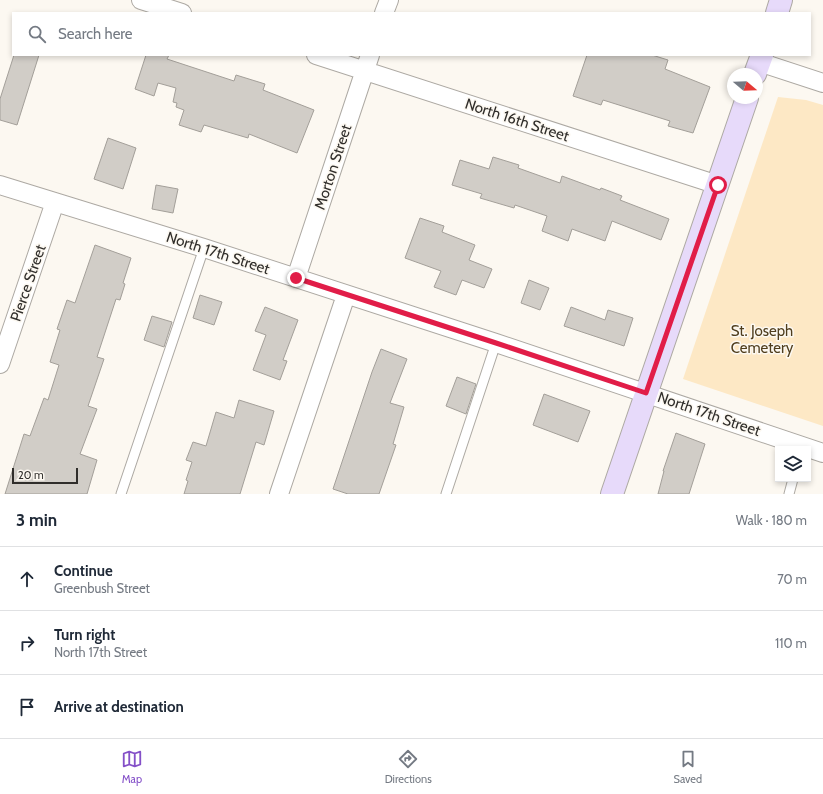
<!DOCTYPE html>
<html lang="en">
<head>
<meta charset="utf-8">
<style>
	body { margin:0; font-family:Cabin,sans-serif; background:#f6f6f7; color:#1f2937 }
	.controls { position:absolute; right:12px; bottom:12px; display:grid; overflow:hidden; border-radius:0px; box-shadow:0 2px 6px #0003 }
	.controls button { width:36px; height:36px; display:grid; place-items:center; padding:0; border:0; border-bottom:1px solid #e0e1e3; background:#fff; color:#1f2937; font:20px sans-serif }
	.compass { position:absolute; left:727px; top:68px; width:36px; height:36px; border-radius:50%; background:#fff; box-shadow:0 2px 6px #0003; rotate:109deg }
	.scale { position:absolute; left:12px; bottom:10px; width:66px; box-sizing:border-box; padding-left:4px; border:2px solid #302e2b; border-top:0; font-size:11px; line-height:14px; white-space:nowrap; color:#302e2b; -webkit-text-stroke:3px #fcf8f1; paint-order:stroke }
	.stop { position:absolute; width:12px; height:12px; margin:-9px; border:3px solid #e11d48; border-radius:50%; background:#fff }
	.stop.end { background:#e11d48; border-color:#fff; box-shadow:0 1px 4px #0008 }
	.list { margin:0; padding:0; list-style:none }
	h2 { display:flex; justify-content:space-between; align-items:center; height:52px; margin:0; padding:0 16px; font-size:17px }
	h2 small { font-size:13px; font-weight:400; color:#747a83 }
	.list li { display:grid; grid-template-columns:26px 1fr auto; gap:12px; align-items:center; box-sizing:border-box; height:64px; padding:0 16px; border-top:1px solid #e0e1e3 }
	.list b { display:block; font-size:15px; white-space:nowrap }
	.list p { margin:0; font-size:13px; white-space:nowrap; color:#747a83 }
	.list em { font-size:13px; font-style:normal; color:#747a83 }
	.icon { flex:none; width:22px; height:22px; fill:none; stroke:currentColor; stroke-width:2; stroke-linecap:round; stroke-linejoin:round }
	.map { position:relative; flex:none; width:823px; height:494px; overflow:hidden }
	.search { position:absolute; background:#fff; box-shadow:0 2px 6px #0003; left:12px; right:12px; top:12px; height:44px; display:flex; align-items:center; gap:10px; box-sizing:border-box; padding:0 14px; border-radius:0px; color:#747a83; font-size:15px }
	.sheet { height:244px; background:#fff }
	nav { display:flex; justify-content:space-around; align-items:center; box-sizing:border-box; height:56px; border-top:1px solid #e0e1e3; background:#fff; font-size:11px; color:#747a83 }
	nav a { display:grid; justify-items:center; gap:2px }
	nav .on { color:#8450c8 }
	.map>svg:first-child { display:block }
	.green { fill:#fde8c5 }
	.building { fill:#d1cdc7; stroke:#a39f99 }
	.lines { fill:none; stroke-linecap:round; stroke-linejoin:round }
	.service-casing { stroke:#ada9a3; stroke-width:11 }
	.minor-casing { stroke:#ada9a3; stroke-width:20 }
	.secondary-casing { stroke:#ada9a3; stroke-width:24 }
	.service { stroke:#fff; stroke-width:9 }
	.minor { stroke:#fff; stroke-width:18 }
	.secondary { stroke:#e7dafa; stroke-width:22 }
	.route { stroke:#e11d48; stroke-width:5 }
	.labels { text-anchor:middle; stroke-width:3; stroke-linejoin:round; paint-order:stroke }
	.street-label { font-size:15px; fill:#302e2b; stroke:#fcf8f1 }
	.park-label { font-size:15px; fill:#503e1d; stroke:#fcf8f1 }
</style>
</head>
<body>
<div class="map">
<svg width="823" height="494" viewBox="0 0 823 494">
	<rect width="100%" height="100%" fill="#fcf8f1"/>
	<!-- green -->
	<path class="green" d="M 778,97 L 806,100 L 823,105 L 823,426 L 683,379 Z"/>
	<!-- building -->
	<path class="building" d="M 14,55 L 39,55 L 17,125 L 0,120 L 0,99 Z
		M 146,55 L 169,55 L 167,59 L 234,81 L 236,75 L 265,84 L 263,90 L 314,110 L 297,153 L 249,134 L 248,138 L 204,125 L 201,132 L 179,125 L 184,110 L 176,107 L 177,103 L 173,102 L 176,88 L 158,83 L 154,96 L 135,89 Z
		M 587,55 L 652,55 L 668,60 L 665,69 L 710,87 L 693,133 L 668,126 L 670,121 L 603,100 L 601,105 L 573,96 Z
		M 108,138 L 136,148 L 123,189 L 94,179 Z
		M 493,157 L 519,165 L 518,168 L 560,183 L 562,176 L 600,190 L 601,188 L 622,196 L 620,200 L 669,219 L 661,240 L 612,221 L 605,241 L 572,229 L 568,241 L 542,231 L 547,216 L 515,205 L 514,208 L 480,198 L 482,194 L 452,185 L 460,160 L 489,169 Z
		M 156,185 L 178,189 L 173,213 L 152,209 Z
		M 420,218 L 444,226 L 442,232 L 475,245 L 469,260 L 492,269 L 484,288 L 462,280 L 456,295 L 434,287 L 441,271 L 405,258 Z
		M 95,245 L 131,258 L 123,283 L 125,284 L 120,300 L 116,299 L 97,357 L 104,359 L 88,406 L 97,409 L 80,454 L 97,460 L 87,494 L 5,494 L 24,434 L 30,436 L 44,398 L 48,400 L 59,365 L 50,362 L 60,330 L 57,329 L 67,300 L 75,303 Z
		M 529,280 L 549,288 L 540,310 L 521,303 Z
		M 200,295 L 222,302 L 214,325 L 193,318 Z
		M 265,307 L 298,320 L 283,360 L 287,361 L 280,380 L 253,370 L 266,335 L 255,331 Z
		M 571,307 L 605,320 L 608,310 L 633,318 L 624,346 L 564,326 Z
		M 152,316 L 172,322 L 164,347 L 144,340 Z
		M 381,349 L 407,359 L 390,403 L 404,407 L 393,444 L 396,445 L 379,494 L 348,494 L 333,489 L 372,372 Z
		M 457,377 L 476,384 L 466,414 L 446,406 Z
		M 544,394 L 590,411 L 578,442 L 533,425 Z
		M 239,400 L 274,411 L 264,445 L 256,442 L 240,494 L 184,494 L 188,481 L 186,480 L 192,462 L 186,460 L 193,442 L 206,446 L 216,412 L 234,418 Z
		M 676,433 L 705,444 L 689,494 L 658,494 L 664,471 L 663,471 Z"/>
	<g class="lines">
		<!-- service casing -->
		<g class="service-casing">
			<path id="service" d="M 121,494 L 204,248
				M 446,494 L 496,343
				M 789,494 L 793,479"/>
		</g>
		<!-- minor casing -->
		<g class="minor-casing">
			<path id="minor" d="M 141,0 L 182,13
				M 384,13 L 389,0
				M 316,55 L 718,185
				M 759,62 L 823,83
				M 0,185 L 204,248 L 496,343 L 823,453
				M 296,278 L 370,55
				M 0,364 L 55,202
				M 279,494 L 346,295"/>
		</g>
		<!-- secondary casing -->
		<g class="secondary-casing">
			<path id="secondary" d="M 777,13 L 781,0
				M 755,74 L 762,55
				M 612,494 L 747,98"/>
		</g>
		<!-- service -->
		<use href="#service" class="service"/>
		<!-- minor -->
		<use href="#minor" class="minor"/>
		<!-- secondary -->
		<use href="#secondary" class="secondary"/>
	</g>
	<g class="lines">
		<!-- route -->
		<path class="route" d="M 296,278 L 496,343 L 646,393 L 718,185"/>
	</g>
	<g class="labels">
		<!-- street labels -->
		<g class="street-label">
			<text transform="translate(517 120) rotate(18)" y="5">North 16th Street</text>
			<text transform="translate(333 167) rotate(-72)" y="5">Morton Street</text>
			<text transform="translate(218 253) rotate(18)" y="5">North 17th Street</text>
			<text transform="translate(28 283) rotate(-71)" y="5">Pierce Street</text>
			<text transform="translate(709 414) rotate(19)" y="5">North 17th Street</text>
		</g>
		<!-- park labels -->
		<g class="park-label">
			<text x="762" y="336">St. Joseph<tspan x="762" dy="17">Cemetery</tspan></text>
		</g>
	</g>
</svg>
<div class="controls">
<button><svg class="icon" aria-label="layers" viewBox="0 0 24 24"><path d="M12 4l9 5-9 5-9-5zM3 14l9 5 9-5"/></svg></button>
</div>
<svg class="compass" viewBox="-18 -18 36 36"><path d="M0-13l5 13h-10z" fill="#e53935"/><path d="M0 13l5-13h-10z" fill="#747a83"/></svg>
<div class="scale">20 m</div>
<div class="stop" style="left:718px;top:185px"></div>
<div class="stop end" style="left:296px;top:278px"></div>
<div class="search"><svg class="icon" aria-label="search" viewBox="0 0 24 24"><circle cx="10" cy="10" r="6"/><path d="M15 15l6 6"/></svg>Search here</div>
</div>
<section class="sheet">
<h2>3 min<small>Walk · 180 m</small></h2>
<ul class="list">
<li><svg class="icon" aria-label="ahead" viewBox="0 0 24 24"><path d="M12 20V5M6 11l6-6 6 6"/></svg><div><b>Continue</b><p>Greenbush Street</p></div><em>70 m</em></li>
<li><svg class="icon" aria-label="right" viewBox="0 0 24 24"><path d="M7 20v-9h11M14 6l5 5-5 5"/></svg><div><b>Turn right</b><p>North 17th Street</p></div><em>110 m</em></li>
<li><svg class="icon" aria-label="arrive" viewBox="0 0 24 24"><path d="M6 21V4h12l-3 4 3 4H6"/></svg><div><b>Arrive at destination</b></div></li>
</ul>
</section>
<nav>
<a class="on"><svg class="icon" aria-label="map" viewBox="0 0 24 24"><path d="M3 6l6-2 6 2 6-2v14l-6 2-6-2-6 2zM9 4v14M15 6v14"/></svg>Map</a>
<a><svg class="icon" aria-label="directions" viewBox="0 0 24 24"><path d="M12 3l9 9-9 9-9-9zM9 14v-3h6M13 9l2 2-2 2"/></svg>Directions</a>
<a><svg class="icon" aria-label="saved" viewBox="0 0 24 24"><path d="M7 4h10v16l-5-4-5 4z"/></svg>Saved</a>
</nav>
</body>
</html>
